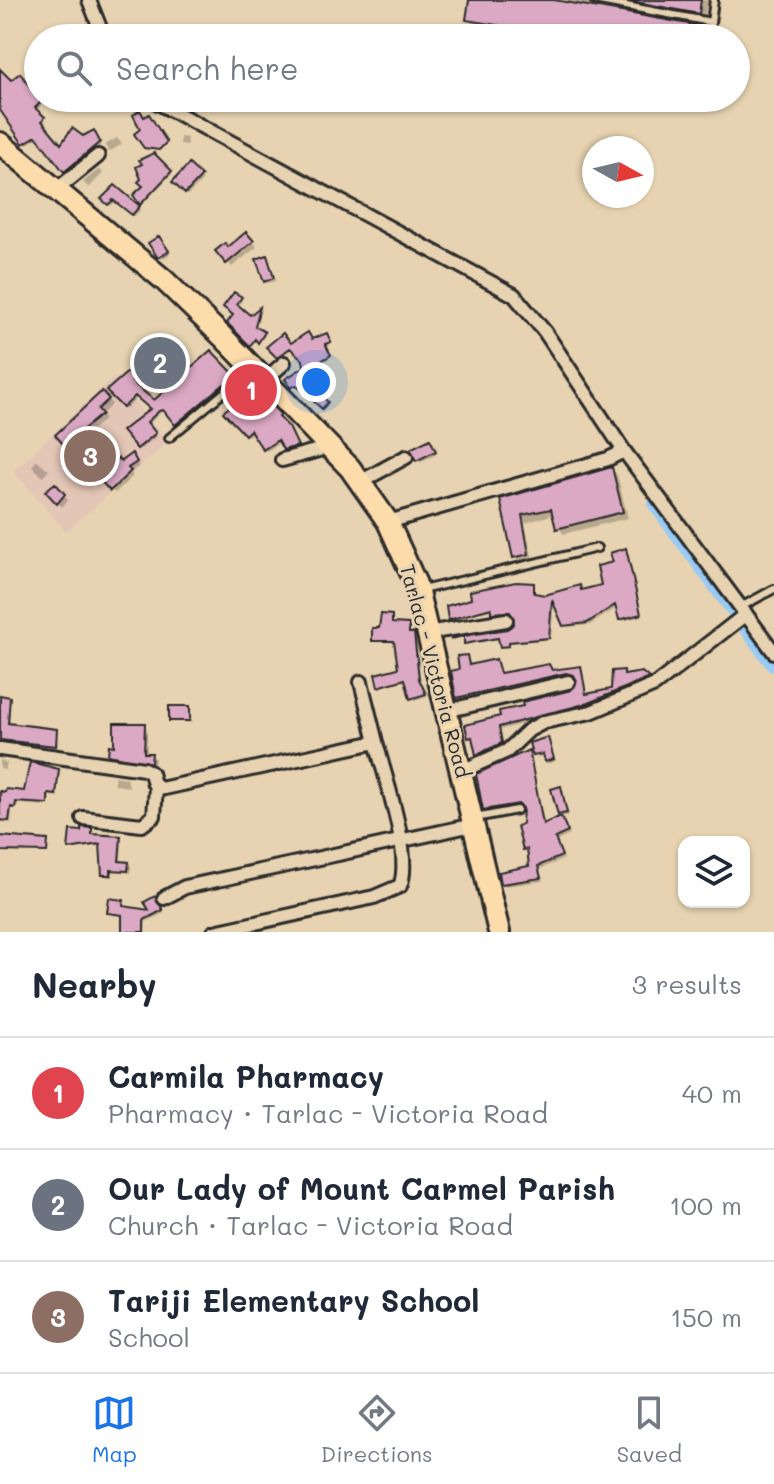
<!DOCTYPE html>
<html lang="en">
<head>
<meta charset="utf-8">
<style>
	body { margin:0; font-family:Mali,sans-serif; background:#f2f2f3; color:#1f2937 }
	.controls { position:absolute; right:24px; bottom:24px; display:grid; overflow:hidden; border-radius:16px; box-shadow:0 2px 6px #0004 }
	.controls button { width:72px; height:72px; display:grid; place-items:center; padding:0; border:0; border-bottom:2px solid #e0e1e3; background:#fff; color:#1f2937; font:40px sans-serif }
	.compass { position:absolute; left:582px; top:136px; width:72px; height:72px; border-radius:50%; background:#fff; box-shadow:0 2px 6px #0004; rotate:98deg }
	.you { position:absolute; left:316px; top:382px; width:28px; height:28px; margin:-20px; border:6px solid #fff; border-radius:50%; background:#1a73e8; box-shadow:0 0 0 12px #1a73e833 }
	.badge { display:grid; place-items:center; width:52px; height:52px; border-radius:50%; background:#1a73e8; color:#fff; font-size:26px; font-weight:700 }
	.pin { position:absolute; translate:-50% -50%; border:4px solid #fff; box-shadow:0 2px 8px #0006 }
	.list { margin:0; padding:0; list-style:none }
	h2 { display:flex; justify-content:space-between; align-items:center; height:104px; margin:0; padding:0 32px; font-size:34px }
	h2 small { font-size:26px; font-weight:400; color:#747a83 }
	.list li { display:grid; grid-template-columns:52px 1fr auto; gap:24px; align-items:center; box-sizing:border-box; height:112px; padding:0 32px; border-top:2px solid #e0e1e3 }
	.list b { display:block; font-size:30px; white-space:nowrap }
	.list p { margin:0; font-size:26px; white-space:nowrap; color:#747a83 }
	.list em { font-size:26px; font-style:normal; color:#747a83 }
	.icon { flex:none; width:44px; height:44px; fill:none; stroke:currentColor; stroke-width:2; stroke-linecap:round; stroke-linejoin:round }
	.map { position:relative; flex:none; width:774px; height:932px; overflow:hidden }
	.search { position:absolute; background:#fff; box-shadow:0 2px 6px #0004; left:24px; right:24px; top:24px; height:88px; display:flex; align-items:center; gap:20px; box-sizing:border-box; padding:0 28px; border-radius:44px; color:#747a83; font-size:30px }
	.sheet { height:440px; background:#fff }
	nav { display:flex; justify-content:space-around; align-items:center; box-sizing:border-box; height:112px; border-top:2px solid #e0e1e3; background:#fff; font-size:22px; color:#747a83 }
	nav a { display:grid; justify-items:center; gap:4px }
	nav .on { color:#1a73e8 }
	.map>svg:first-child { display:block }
	.built { fill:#e4c6b7 }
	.shadow { fill:#0003 }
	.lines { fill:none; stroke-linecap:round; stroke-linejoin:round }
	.river { stroke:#98cbf5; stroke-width:18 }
	.building { fill:#dca9c4; stroke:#2b2b2b; stroke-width:2 }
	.service-casing { stroke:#2b2b2b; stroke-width:12 }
	.minor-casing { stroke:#2b2b2b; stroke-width:18 }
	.primary-casing { stroke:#2b2b2b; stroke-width:26 }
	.service { stroke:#e7d3b1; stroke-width:6 }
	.minor { stroke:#e7d3b1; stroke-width:12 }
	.primary { stroke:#fddcac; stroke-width:20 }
	.labels { text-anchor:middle; stroke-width:6; stroke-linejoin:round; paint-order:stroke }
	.street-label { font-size:20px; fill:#2b2b2b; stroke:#e7d3b1 }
</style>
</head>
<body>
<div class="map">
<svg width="774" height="932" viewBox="0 0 774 932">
	<rect width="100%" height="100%" fill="#e7d3b1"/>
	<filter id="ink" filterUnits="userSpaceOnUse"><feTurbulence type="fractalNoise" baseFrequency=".0125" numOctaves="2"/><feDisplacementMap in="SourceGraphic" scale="16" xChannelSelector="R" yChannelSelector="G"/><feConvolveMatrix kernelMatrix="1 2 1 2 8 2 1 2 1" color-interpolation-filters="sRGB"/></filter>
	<g filter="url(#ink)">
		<!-- built -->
		<path class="built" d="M 114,377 L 168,442 L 66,532 L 13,471 Z"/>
		<!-- shadow -->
		<path class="shadow" d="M 470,0 L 601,0 L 592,8 L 699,28 L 705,34 L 704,38 L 550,38 L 474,25 L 468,19 Z
			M 605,0 L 708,0 L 704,19 Z
			M 0,72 L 11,83 L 20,76 L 44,102 L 36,111 L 46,120 L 43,124 L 62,147 L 95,135 L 101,145 L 67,173 L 39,137 L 27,144 L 0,107 Z
			M 169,98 L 189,98 L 186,101 L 197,113 Z
			M 180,137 L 187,138 L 187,145 L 180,144 Z
			M 117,138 L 122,144 L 109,152 L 105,145 Z
			M 154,155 L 172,174 L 142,205 L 136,195 L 146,186 Z
			M 189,166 L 203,180 L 188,195 L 175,182 Z
			M 99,169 L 103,173 L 89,188 L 83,182 Z
			M 115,188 L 140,210 L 135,216 L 116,201 L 111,206 L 104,199 Z
			M 250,238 L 257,247 L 232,267 L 218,251 Z
			M 162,241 L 170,254 L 162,259 L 151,244 Z
			M 267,258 L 276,281 L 268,283 L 265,281 Z
			M 235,294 L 242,300 L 237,307 L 249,318 L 260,310 L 255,329 L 265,335 L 260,342 L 257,338 L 252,345 L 230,323 L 236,315 Z
			M 328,337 L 331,344 L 325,346 L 331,357 L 321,363 L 329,379 L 323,382 L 329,392 L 321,397 L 328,405 L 324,409 L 300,386 L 292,387 L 307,368 L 305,359 L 293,348 L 280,358 L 269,347 Z
			M 211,352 L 236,378 L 179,426 L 167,411 L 161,412 L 148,425 L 157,436 L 141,449 L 125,431 L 152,409 L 138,397 L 126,409 L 109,391 L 131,372 L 138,380 L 133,384 L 154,403 Z
			M 249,386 L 282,419 L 279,421 L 291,432 L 299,449 L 287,452 L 281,442 L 267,451 L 254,431 L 248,436 L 226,412 L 241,400 Z
			M 102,394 L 112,404 L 101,415 L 105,419 L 69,448 L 58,436 Z
			M 432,444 L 437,454 L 420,462 L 418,460 Z
			M 37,460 L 49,470 L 43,477 L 32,466 Z
			M 135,460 L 139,466 L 130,473 L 133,476 L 115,493 L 100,478 L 120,463 Z
			M 83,461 L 91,468 L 81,480 L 73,473 Z
			M 612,469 L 617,475 L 628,518 L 563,534 L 554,514 L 525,523 L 533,560 L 520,563 L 515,557 L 502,501 Z
			M 55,485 L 68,500 L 62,507 L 48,491 Z
			M 626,550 L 642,616 L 623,621 L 618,607 L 590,625 L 567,627 L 554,599 L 551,639 L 510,643 L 510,647 L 504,648 L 500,639 L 466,644 L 509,631 L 517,623 L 513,613 L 495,615 L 493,610 L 450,619 L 448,607 L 533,585 L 535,596 L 545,597 L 579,588 L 582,592 L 604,587 Z
			M 391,617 L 393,625 L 408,625 L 410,635 L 416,637 L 421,683 L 427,696 L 415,700 L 407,681 L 380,685 L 400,670 L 396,643 L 374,640 Z
			M 466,657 L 470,667 L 495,661 L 501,675 L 580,668 L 588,696 L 613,690 L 623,672 L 626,677 L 648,676 L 650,680 L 591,705 L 585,707 L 623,691 L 613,691 L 578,705 L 580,708 L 500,730 L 504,745 L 480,756 L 475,739 L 470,737 L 502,717 L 572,692 L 579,681 L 570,675 L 461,699 L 461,670 Z
			M 9,699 L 10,725 L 56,731 L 58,748 L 0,744 L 0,701 Z
			M 189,708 L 192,723 L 171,720 Z
			M 144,725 L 147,729 L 147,755 L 155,758 L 154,765 L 110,754 Z
			M 547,739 L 556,761 L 549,763 L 545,756 L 534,755 Z
			M 529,752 L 545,826 L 563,822 L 570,835 L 557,841 L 564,859 L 540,869 L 543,881 L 506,886 L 503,883 L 531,867 L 525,849 L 525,808 L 488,812 L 485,809 Z
			M 0,760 L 7,763 L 5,770 L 0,769 Z
			M 58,771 L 58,797 L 50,796 L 49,806 L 18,804 L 17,809 L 12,809 L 11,823 L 1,822 L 0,831 L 0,790 L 25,794 Z
			M 114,776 L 127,778 L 129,787 L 115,785 Z
			M 560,788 L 569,815 L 562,817 L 560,814 Z
			M 91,830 L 94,836 L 122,840 L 121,863 L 131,866 L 130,873 L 113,871 L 113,877 L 107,877 L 102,846 L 70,848 Z
			M 158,901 L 164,913 L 146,922 L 145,932 L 125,932 L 124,916 L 109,912 L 123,902 L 125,909 L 153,913 Z"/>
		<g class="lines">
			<!-- river -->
			<path class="river" d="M 657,504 L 774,663"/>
		</g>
		<!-- building -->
		<path class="building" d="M 469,0 L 554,0 L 700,26 L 698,38 L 575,38 L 466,20 Z
			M 626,0 L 701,0 L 699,14 Z
			M 0,69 L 11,80 L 20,73 L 38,98 L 44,99 L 35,108 L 45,117 L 42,121 L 61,144 L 72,128 L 83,136 L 94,130 L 100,142 L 64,172 L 36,136 L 23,144 L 0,110 Z
			M 140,110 L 144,117 L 149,114 L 167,142 L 159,150 L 144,148 L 134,134 L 140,129 L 133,115 Z
			M 154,153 L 172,171 L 140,205 L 133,195 L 143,186 L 138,182 L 141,179 L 136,167 L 142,164 L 139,160 Z
			M 189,164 L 202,176 L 185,194 L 172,182 Z
			M 115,185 L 140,206 L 132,215 L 113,200 L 108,205 L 101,199 Z
			M 246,232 L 254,241 L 226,264 L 215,251 L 225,243 L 228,247 Z
			M 159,236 L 169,251 L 158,258 L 148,243 Z
			M 267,255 L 274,278 L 264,282 L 256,259 Z
			M 234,292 L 242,297 L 237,304 L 250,315 L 260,307 L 255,326 L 265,332 L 258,343 L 255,339 L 250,346 L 227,323 L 233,315 L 223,307 Z
			M 308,332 L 312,339 L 327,333 L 331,342 L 325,344 L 331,355 L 321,361 L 329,377 L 323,380 L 329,389 L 321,395 L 328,402 L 322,409 L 296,385 L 291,388 L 285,379 L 304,367 L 303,360 L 290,348 L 277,358 L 266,347 L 283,333 L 291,343 Z
			M 211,350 L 235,375 L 175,425 L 163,410 L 159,411 L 147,422 L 156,433 L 137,449 L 122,431 L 150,409 L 135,396 L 123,408 L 106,391 L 131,369 L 138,377 L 132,382 L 154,400 Z
			M 250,383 L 281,415 L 279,417 L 289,427 L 298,446 L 283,450 L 278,440 L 263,450 L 250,430 L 245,435 L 223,412 L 238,400 L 233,393 Z
			M 102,391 L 109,399 L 98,409 L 102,414 L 64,445 L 55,435 Z
			M 430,439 L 436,451 L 416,461 L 410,449 Z
			M 132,453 L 137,462 L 128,468 L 131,471 L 110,491 L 98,478 L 118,458 L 121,461 Z
			M 612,467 L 623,512 L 556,529 L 551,509 L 522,515 L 529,554 L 513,558 L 500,499 Z
			M 55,483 L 65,494 L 57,504 L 45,491 Z
			M 626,548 L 641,614 L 619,620 L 615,605 L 587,623 L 563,626 L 552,600 L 549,638 L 509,642 L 509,646 L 500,647 L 498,638 L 464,644 L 464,636 L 451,639 L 451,638 L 507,629 L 514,624 L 510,612 L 491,613 L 491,608 L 448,620 L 446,606 L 471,599 L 470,591 L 516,582 L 534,583 L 534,593 L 545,595 L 580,585 L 581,590 L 601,585 L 597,566 L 613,562 L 610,553 Z
			M 381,614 L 392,615 L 392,623 L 409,624 L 409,633 L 414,633 L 419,679 L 426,694 L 410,699 L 405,679 L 378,687 L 375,674 L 398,668 L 394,641 L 372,641 L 372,628 L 379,628 Z
			M 467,655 L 469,665 L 496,659 L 500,673 L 549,664 L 552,670 L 581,666 L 586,694 L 611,689 L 612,671 L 624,670 L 624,675 L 642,672 L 649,678 L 588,703 L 499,727 L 502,743 L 476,755 L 472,737 L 468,738 L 465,725 L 500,716 L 499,711 L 523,706 L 522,702 L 571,690 L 577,681 L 574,675 L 566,673 L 456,698 L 451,671 L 459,669 L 457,656 Z
			M 0,695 L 10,697 L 8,723 L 57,729 L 56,746 L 0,740 Z
			M 169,706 L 190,706 L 190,721 L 169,721 Z
			M 114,723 L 145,723 L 144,753 L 152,753 L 151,763 L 108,755 L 109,745 L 114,746 Z
			M 548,737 L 554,759 L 545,762 L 543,754 L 533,756 L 529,743 Z
			M 529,750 L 543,824 L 561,816 L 568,832 L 555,838 L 562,856 L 538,866 L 541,878 L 501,884 L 499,872 L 529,866 L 527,849 L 523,850 L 517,826 L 522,824 L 523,808 L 518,804 L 483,810 L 476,774 Z
			M 30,762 L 59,769 L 56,795 L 48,794 L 48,804 L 16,802 L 15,808 L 11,807 L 9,821 L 0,820 L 0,791 L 5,792 L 6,789 L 24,791 Z
			M 561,786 L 567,813 L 558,815 L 551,789 Z
			M 81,827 L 92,828 L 92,834 L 121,836 L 119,861 L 129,862 L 128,871 L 111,870 L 111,875 L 102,875 L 100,844 L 68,849 L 70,830 L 81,831 Z
			M 0,836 L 48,840 L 47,852 L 0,851 Z
			M 155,896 L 163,910 L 144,920 L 144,932 L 122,932 L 122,915 L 107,913 L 109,898 L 124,900 L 123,906 L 149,910 L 144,902 Z"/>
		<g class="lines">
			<!-- service casing -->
			<g class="service-casing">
				<path id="service" d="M 594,0 L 711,22
					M 709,38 L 714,0
					M 169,438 L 251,370
					M 422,590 L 597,548
					M 741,607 L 774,589
					M 475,818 L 517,810"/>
			</g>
			<!-- minor casing -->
			<g class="minor-casing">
				<path id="minor" d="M 89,0 L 104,38
					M 149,98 L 514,295 L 545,332 L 624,451
					M 55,191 L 98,156
					M 265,380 L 284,363
					M 282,460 L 330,447
					M 360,482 L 406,457
					M 388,522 L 608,459 L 624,451 L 774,652
					M 427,633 L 506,620
					M 361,682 L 376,742
					M 446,711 L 568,682
					M 0,749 L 144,769 L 151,773 L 154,784 L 160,789 L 376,742 C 384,775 413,856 400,886 L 374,897 L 214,932
					M 462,771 L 507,751 L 529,730 L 544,722 L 591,712 L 655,685 L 746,614
					M 83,818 L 142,825 L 154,816 L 156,787
					M 164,898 L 185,887 L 473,825"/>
			</g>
			<!-- primary casing -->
			<g class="primary-casing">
				<path id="primary" d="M 0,143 L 164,280 L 224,338 L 350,468 L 388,522 L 416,584 L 499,932"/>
			</g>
			<!-- service -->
			<use href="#service" class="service"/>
			<!-- minor -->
			<use href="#minor" class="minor"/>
			<!-- primary -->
			<use href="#primary" class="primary"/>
		</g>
	</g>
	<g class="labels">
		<!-- street labels -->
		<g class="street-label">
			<text transform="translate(435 671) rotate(75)" y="7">Tarlac - Victoria Road</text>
		</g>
	</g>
</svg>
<div class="controls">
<button><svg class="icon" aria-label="layers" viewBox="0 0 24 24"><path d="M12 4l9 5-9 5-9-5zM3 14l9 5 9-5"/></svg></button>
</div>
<svg class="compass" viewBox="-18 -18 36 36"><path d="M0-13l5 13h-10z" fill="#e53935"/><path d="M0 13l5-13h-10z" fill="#747a83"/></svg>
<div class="you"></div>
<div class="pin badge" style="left:251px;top:390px;background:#e0444e">1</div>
<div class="pin badge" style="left:160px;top:363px;background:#6b7280">2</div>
<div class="pin badge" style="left:90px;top:456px;background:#8d6e63">3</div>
<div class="search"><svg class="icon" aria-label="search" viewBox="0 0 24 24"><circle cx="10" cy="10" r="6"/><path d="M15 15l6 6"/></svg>Search here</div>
</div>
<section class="sheet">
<h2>Nearby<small>3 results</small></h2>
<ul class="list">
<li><span class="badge" style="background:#e0444e">1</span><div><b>Carmila Pharmacy</b><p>Pharmacy · Tarlac - Victoria Road</p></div><em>40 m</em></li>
<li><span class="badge" style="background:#6b7280">2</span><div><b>Our Lady of Mount Carmel Parish</b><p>Church · Tarlac - Victoria Road</p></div><em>100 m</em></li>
<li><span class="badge" style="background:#8d6e63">3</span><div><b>Tariji Elementary School</b><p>School</p></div><em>150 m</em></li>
</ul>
</section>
<nav>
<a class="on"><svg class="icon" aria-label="map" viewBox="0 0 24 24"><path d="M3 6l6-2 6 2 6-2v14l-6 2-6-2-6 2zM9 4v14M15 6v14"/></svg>Map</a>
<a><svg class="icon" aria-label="directions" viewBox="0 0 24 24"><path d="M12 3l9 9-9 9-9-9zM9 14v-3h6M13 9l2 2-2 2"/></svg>Directions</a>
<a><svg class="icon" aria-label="saved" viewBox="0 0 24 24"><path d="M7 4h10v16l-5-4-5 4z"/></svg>Saved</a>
</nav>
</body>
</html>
